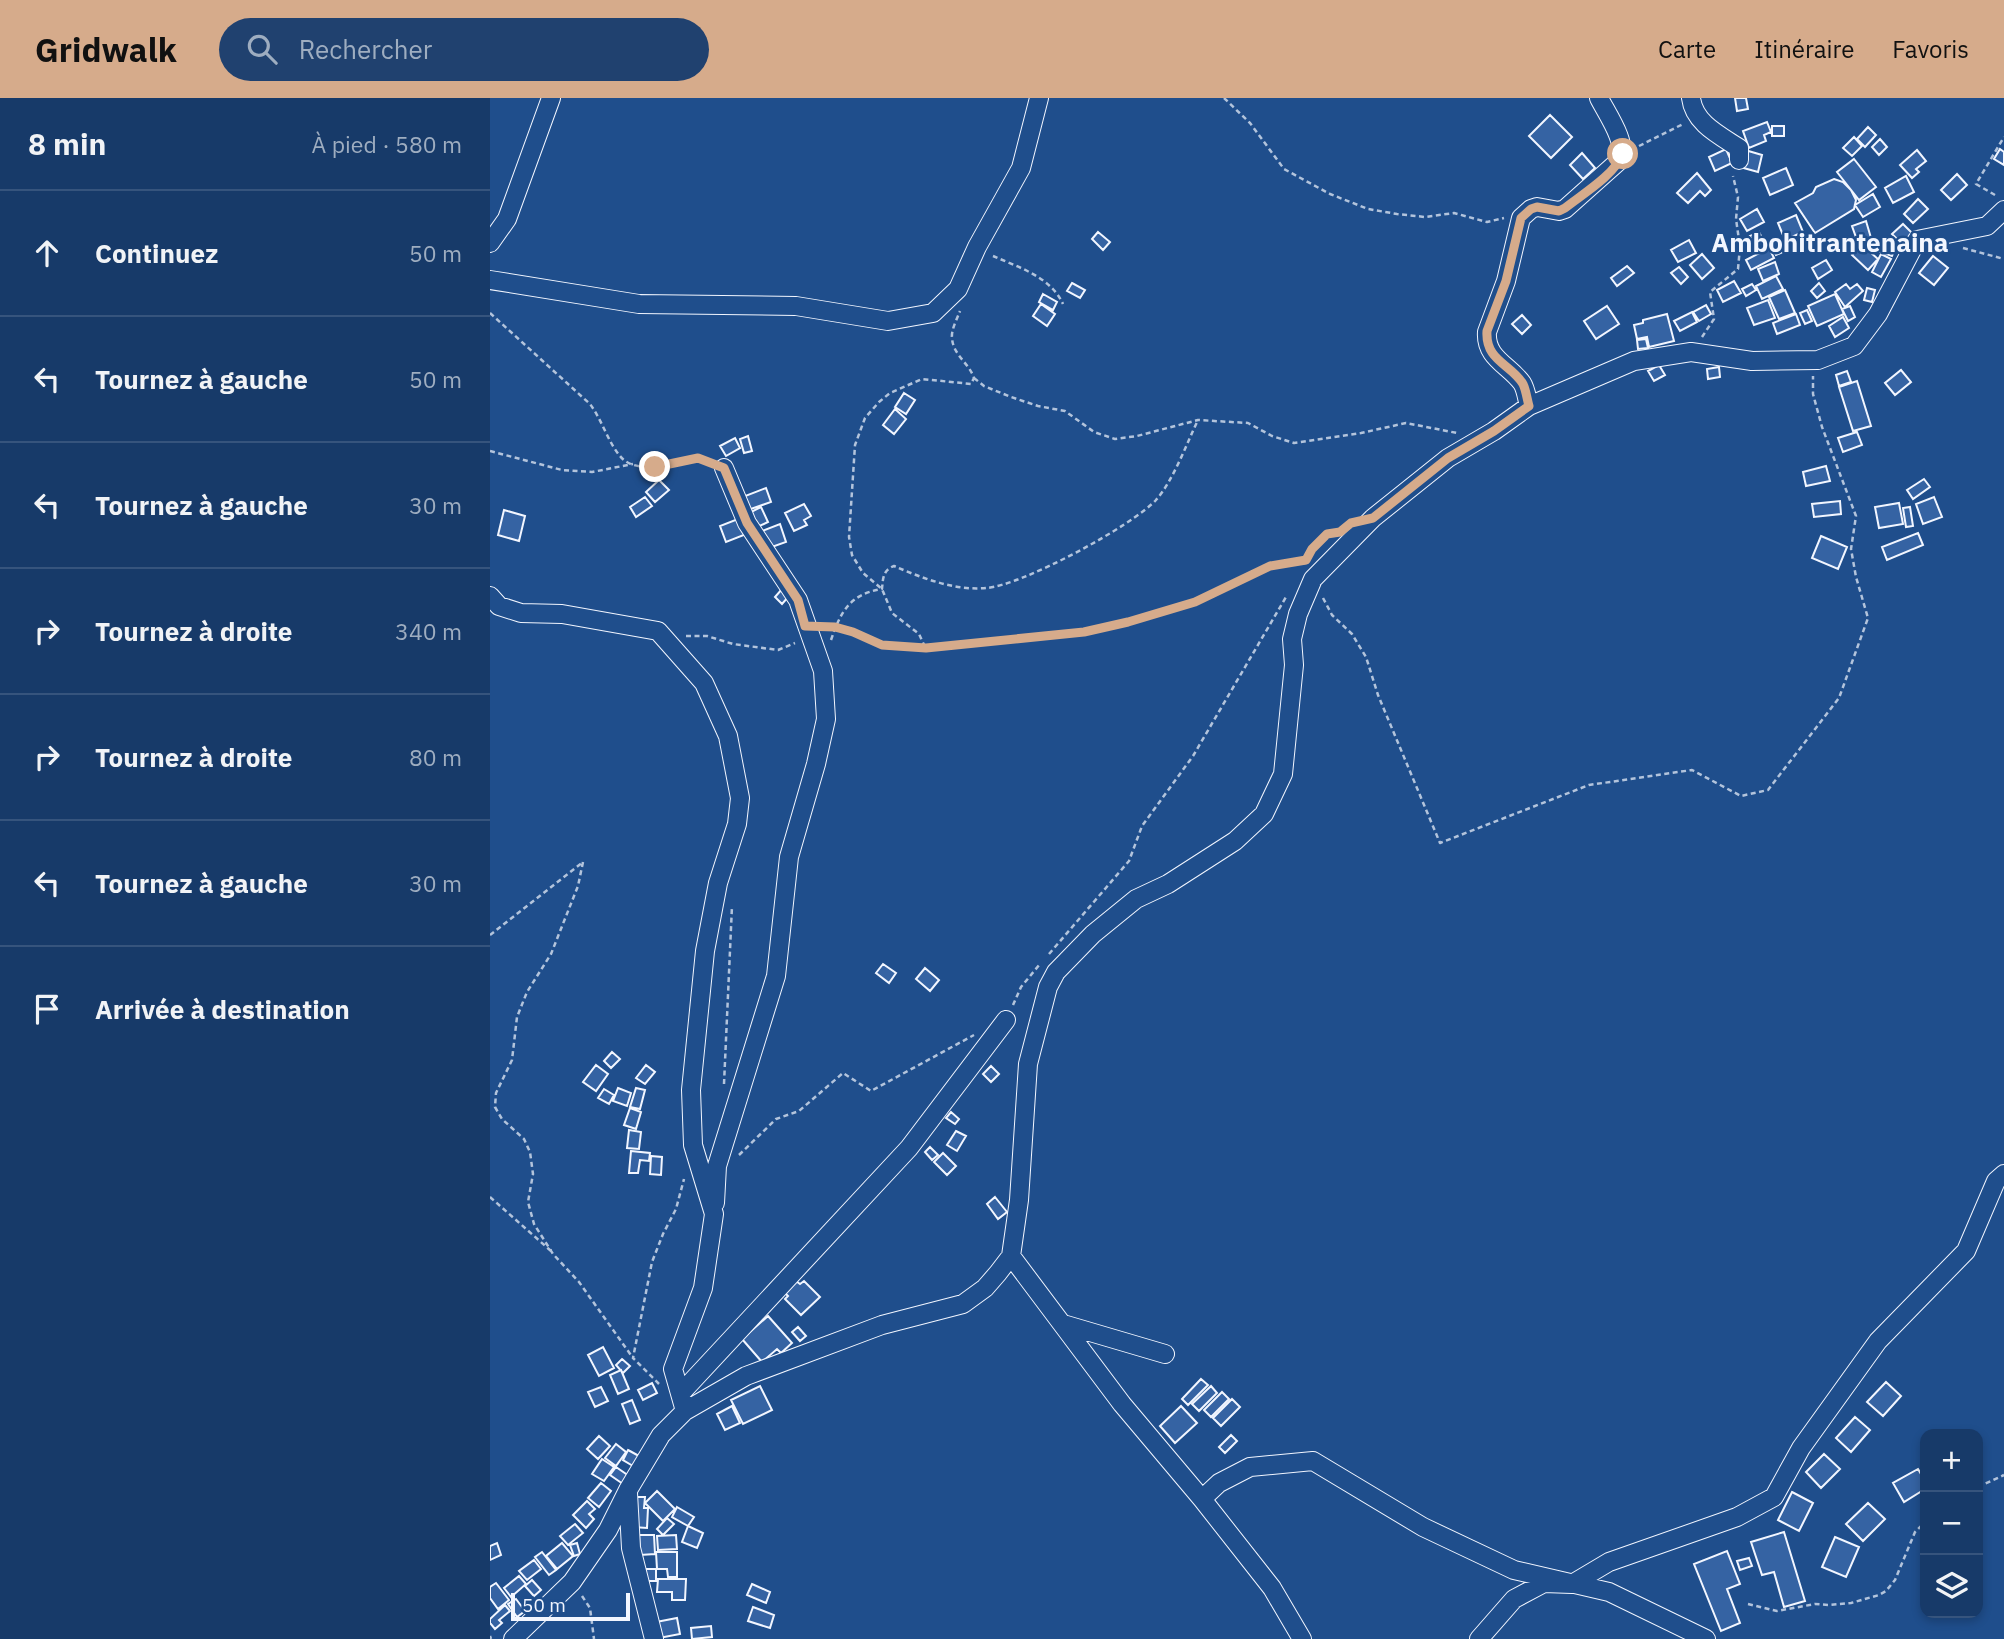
<!DOCTYPE html>
<html lang="fr">
<head>
<meta charset="utf-8">
<style>
	body { margin:0; font-family:"IBM Plex Sans",sans-serif; background:#20416f; color:#f1f3f6 }
	.controls { position:absolute; right:21px; bottom:21px; display:grid; overflow:hidden; border-radius:14px; box-shadow:0 4px 10px #0003 }
	.controls button { width:63px; height:63px; display:grid; place-items:center; padding:0; border:0; border-bottom:2px solid #36547d; background:#173a69; color:#f1f3f6; font:35px sans-serif }
	.scale { position:absolute; left:21px; bottom:18px; width:119px; box-sizing:border-box; padding-left:7px; border:4px solid #f2f6ff; border-top:0; font-size:19px; line-height:24px; white-space:nowrap; color:#f2f6ff; -webkit-text-stroke:5px #1f4e8c; paint-order:stroke }
	.stop { position:absolute; width:21px; height:21px; margin:-16px; border:5px solid #d6ab8b; border-radius:50%; background:#fff }
	.stop.end { background:#d6ab8b; border-color:#fff; box-shadow:0 2px 7px #0008 }
	.list { margin:0; padding:0; list-style:none }
	h2 { display:flex; justify-content:space-between; align-items:center; height:91px; margin:0; padding:0 28px; font-size:30px }
	h2 small { font-size:23px; font-weight:400; color:#9eadc0 }
	.list li { display:grid; grid-template-columns:46px 1fr auto; gap:21px; align-items:center; box-sizing:border-box; height:126px; padding:0 28px; border-top:2px solid #36547d }
	.list b { display:block; font-size:26px; white-space:nowrap }
	.list em { font-size:23px; font-style:normal; color:#9eadc0 }
	.icon { flex:none; width:38px; height:38px; fill:none; stroke:currentColor; stroke-width:2; stroke-linecap:round; stroke-linejoin:round }
	.map { position:relative; flex:none; width:1514px; height:1541px; overflow:hidden }
	header { display:flex; align-items:center; gap:42px; box-sizing:border-box; height:98px; padding:0 35px; background:#d6ab8b; color:#111 }
	header strong { font-size:33px }
	nav { display:flex; gap:38px; margin-inline-start:auto; font-size:24px }
	.search { width:490px; height:63px; background:#20416f; display:flex; align-items:center; gap:18px; box-sizing:border-box; padding:0 24px; border-radius:38px; color:#9eadc0; font-size:26px }
	main { display:flex }
	aside { flex:1; background:#173a69 }
	.map>svg:first-child { display:block }
	.building { fill:#3563a3; stroke:#f2f6ff; stroke-width:2 }
	.lines { fill:none; stroke-linecap:round; stroke-linejoin:round }
	.minor-casing { stroke:#f2f6ff; stroke-width:20 }
	.path { stroke:#b3c4dc; stroke-width:2.5; stroke-dasharray:5 3.5; stroke-linecap:butt }
	.minor { stroke:#1f4e8c; stroke-width:18 }
	.route { stroke:#d6ab8b; stroke-width:9 }
	.labels { text-anchor:middle; stroke-width:5; stroke-linejoin:round; paint-order:stroke }
	.neighbourhood-label { font-size:26px; font-weight:bold; fill:#f2f6ff; stroke:#1f4e8c }
</style>
</head>
<body>
<header>
<strong>Gridwalk</strong>
<div class="search"><svg class="icon" aria-label="search" viewBox="0 0 24 24"><circle cx="10" cy="10" r="6"/><path d="M15 15l6 6"/></svg>Rechercher</div>
<nav><a>Carte</a><a>Itinéraire</a><a>Favoris</a></nav>
</header>
<main>
<aside>
<h2>8 min<small>À pied · 580 m</small></h2>
<ul class="list">
<li><svg class="icon" aria-label="ahead" viewBox="0 0 24 24"><path d="M12 20V5M6 11l6-6 6 6"/></svg><div><b>Continuez</b></div><em>50 m</em></li>
<li><svg class="icon" aria-label="left" viewBox="0 0 24 24"><path d="M17 20v-9H6M10 6l-5 5 5 5"/></svg><div><b>Tournez à gauche</b></div><em>50 m</em></li>
<li><svg class="icon" aria-label="left" viewBox="0 0 24 24"><path d="M17 20v-9H6M10 6l-5 5 5 5"/></svg><div><b>Tournez à gauche</b></div><em>30 m</em></li>
<li><svg class="icon" aria-label="right" viewBox="0 0 24 24"><path d="M7 20v-9h11M14 6l5 5-5 5"/></svg><div><b>Tournez à droite</b></div><em>340 m</em></li>
<li><svg class="icon" aria-label="right" viewBox="0 0 24 24"><path d="M7 20v-9h11M14 6l5 5-5 5"/></svg><div><b>Tournez à droite</b></div><em>80 m</em></li>
<li><svg class="icon" aria-label="left" viewBox="0 0 24 24"><path d="M17 20v-9H6M10 6l-5 5 5 5"/></svg><div><b>Tournez à gauche</b></div><em>30 m</em></li>
<li><svg class="icon" aria-label="arrive" viewBox="0 0 24 24"><path d="M6 21V4h12l-3 4 3 4H6"/></svg><div><b>Arrivée à destination</b></div></li>
</ul>
</aside>
<div class="map">
<svg width="1514" height="1541" viewBox="0 0 1514 1541">
	<rect width="100%" height="100%" fill="#1f4e8c"/>
	<!-- building -->
	<path class="building" d="M 1245,0 L 1256,0 L 1258,11 L 1247,13 Z
		M 1060,17 L 1082,39 L 1061,60 L 1039,38 Z
		M 1277,24 L 1281,34 L 1274,37 L 1276,43 L 1259,50 L 1253,33 Z
		M 1282,28 L 1294,28 L 1294,38 L 1282,38 Z
		M 1378,29 L 1386,37 L 1375,49 L 1367,41 Z
		M 1364,39 L 1372,48 L 1362,58 L 1353,50 Z
		M 1390,41 L 1397,49 L 1389,57 L 1382,49 Z
		M 1236,51 L 1242,65 L 1225,73 L 1219,59 Z
		M 1510,51 L 1514,54 L 1514,67 L 1504,61 Z
		M 1255,52 L 1272,57 L 1268,74 L 1250,69 Z
		M 1427,52 L 1436,63 L 1426,71 L 1429,74 L 1422,80 L 1410,67 Z
		M 1092,55 L 1105,70 L 1093,81 L 1080,67 Z
		M 1364,61 L 1386,89 L 1369,102 L 1347,74 Z
		M 1296,70 L 1303,87 L 1280,97 L 1273,80 Z
		M 1207,75 L 1221,92 L 1215,98 L 1210,93 L 1198,105 L 1187,95 Z
		M 1467,76 L 1477,87 L 1461,102 L 1451,92 Z
		M 1416,78 L 1424,94 L 1403,105 L 1395,90 Z
		M 1344,81 L 1353,84 L 1361,92 L 1366,102 L 1364,111 L 1325,135 L 1305,105 L 1323,95 L 1326,89 Z
		M 1383,96 L 1390,109 L 1373,119 L 1365,107 Z
		M 1428,101 L 1438,111 L 1423,125 L 1414,116 Z
		M 1267,111 L 1274,124 L 1257,133 L 1250,121 Z
		M 1306,117 L 1313,134 L 1295,142 L 1288,125 Z
		M 1376,123 L 1381,140 L 1368,145 L 1362,128 Z
		M 1413,126 L 1425,138 L 1414,148 L 1402,136 Z
		M 608,134 L 620,144 L 613,152 L 602,141 Z
		M 1269,134 L 1274,144 L 1264,148 L 1260,138 Z
		M 1199,142 L 1206,155 L 1188,164 L 1181,152 Z
		M 1297,143 L 1300,151 L 1286,157 L 1282,149 Z
		M 1392,144 L 1405,150 L 1402,158 L 1388,153 Z
		M 1372,147 L 1388,161 L 1378,172 L 1362,157 Z
		M 1279,150 L 1284,160 L 1261,172 L 1256,162 Z
		M 1212,156 L 1224,170 L 1212,181 L 1200,167 Z
		M 1391,156 L 1401,161 L 1391,179 L 1382,174 Z
		M 1443,158 L 1458,170 L 1444,187 L 1429,175 Z
		M 1336,162 L 1342,172 L 1328,181 L 1322,170 Z
		M 1285,164 L 1289,176 L 1273,183 L 1268,171 Z
		M 1137,168 L 1144,175 L 1127,188 L 1121,180 Z
		M 1189,169 L 1198,179 L 1191,186 L 1181,175 Z
		M 1286,178 L 1293,191 L 1272,201 L 1266,188 Z
		M 1244,183 L 1251,195 L 1233,204 L 1227,192 Z
		M 582,185 L 595,192 L 590,200 L 577,193 Z
		M 1329,185 L 1335,193 L 1327,200 L 1321,193 Z
		M 1262,186 L 1266,192 L 1256,198 L 1252,191 Z
		M 1356,186 L 1360,191 L 1367,186 L 1373,193 L 1355,209 L 1345,194 Z
		M 1377,190 L 1385,192 L 1382,204 L 1374,202 Z
		M 1295,192 L 1305,215 L 1289,221 L 1279,199 Z
		M 553,196 L 567,204 L 563,212 L 549,204 Z
		M 1345,196 L 1354,216 L 1327,228 L 1318,208 Z
		M 1278,202 L 1285,220 L 1264,227 L 1257,210 Z
		M 551,206 L 565,216 L 557,228 L 543,218 Z
		M 1216,207 L 1221,216 L 1209,223 L 1203,214 Z
		M 1117,208 L 1129,226 L 1106,241 L 1094,223 Z
		M 1360,208 L 1365,219 L 1358,223 L 1352,211 Z
		M 1317,212 L 1322,223 L 1315,226 L 1310,215 Z
		M 1202,214 L 1207,224 L 1190,233 L 1184,223 Z
		M 1177,216 L 1184,243 L 1159,249 L 1157,239 L 1147,241 L 1144,227 L 1153,225 L 1153,222 Z
		M 1306,216 L 1310,227 L 1287,236 L 1283,225 Z
		M 1032,217 L 1041,227 L 1032,236 L 1022,226 Z
		M 1353,219 L 1359,230 L 1345,239 L 1339,228 Z
		M 1156,241 L 1158,250 L 1148,251 L 1147,242 Z
		M 1169,267 L 1175,277 L 1164,283 L 1158,273 Z
		M 1229,269 L 1230,279 L 1218,281 L 1217,271 Z
		M 1411,272 L 1421,284 L 1405,297 L 1395,285 Z
		M 1357,273 L 1361,284 L 1349,288 L 1346,277 Z
		M 1367,283 L 1381,328 L 1363,333 L 1349,289 Z
		M 414,295 L 425,302 L 416,316 L 405,309 Z
		M 405,311 L 416,321 L 404,336 L 393,327 Z
		M 1367,334 L 1372,347 L 1353,354 L 1348,340 Z
		M 258,338 L 262,353 L 254,355 L 250,341 Z
		M 245,340 L 250,350 L 236,358 L 230,348 Z
		M 1336,368 L 1340,383 L 1316,388 L 1313,374 Z
		M 1434,381 L 1440,389 L 1423,401 L 1417,392 Z
		M 169,382 L 179,392 L 165,404 L 156,394 Z
		M 276,390 L 281,404 L 255,413 L 250,400 Z
		M 155,399 L 162,408 L 146,419 L 140,409 Z
		M 1444,399 L 1452,419 L 1433,426 L 1426,406 Z
		M 1350,403 L 1351,416 L 1324,419 L 1322,406 Z
		M 1409,405 L 1413,426 L 1389,430 L 1385,409 Z
		M 314,406 L 321,418 L 314,422 L 317,427 L 304,433 L 295,415 Z
		M 271,409 L 278,424 L 263,431 L 257,416 Z
		M 1420,409 L 1423,428 L 1416,429 L 1413,410 Z
		M 14,412 L 35,418 L 29,443 L 8,437 Z
		M 253,419 L 259,435 L 236,444 L 230,428 Z
		M 290,426 L 296,444 L 279,450 L 272,433 Z
		M 1428,435 L 1433,447 L 1397,462 L 1392,449 Z
		M 1331,438 L 1357,449 L 1348,471 L 1322,460 Z
		M 292,491 L 299,498 L 292,506 L 285,499 Z
		M 393,866 L 406,875 L 399,885 L 386,875 Z
		M 435,870 L 449,882 L 440,893 L 426,881 Z
		M 122,954 L 130,961 L 121,970 L 114,963 Z
		M 106,967 L 118,976 L 106,993 L 93,984 Z
		M 156,967 L 165,974 L 155,986 L 146,980 Z
		M 501,968 L 509,976 L 501,984 L 493,976 Z
		M 128,990 L 141,995 L 137,1008 L 123,1003 Z
		M 146,990 L 155,992 L 150,1011 L 140,1009 Z
		M 114,991 L 124,997 L 119,1006 L 108,1000 Z
		M 140,1010 L 151,1014 L 146,1031 L 134,1027 Z
		M 461,1014 L 469,1021 L 465,1026 L 456,1020 Z
		M 139,1032 L 151,1034 L 149,1051 L 137,1050 Z
		M 466,1033 L 476,1038 L 467,1053 L 457,1047 Z
		M 440,1049 L 448,1057 L 442,1062 L 435,1054 Z
		M 141,1053 L 160,1055 L 159,1063 L 150,1062 L 148,1075 L 139,1075 Z
		M 453,1055 L 466,1068 L 457,1077 L 444,1064 Z
		M 161,1058 L 172,1059 L 171,1077 L 160,1076 Z
		M 505,1099 L 517,1114 L 508,1121 L 497,1106 Z
		M 306,1183 L 310,1186 L 314,1183 L 330,1199 L 311,1217 L 295,1201 L 298,1198 L 294,1194 Z
		M 278,1218 L 302,1245 L 291,1255 L 287,1251 L 272,1264 L 252,1241 Z
		M 308,1229 L 316,1238 L 310,1243 L 302,1234 Z
		M 113,1249 L 124,1270 L 109,1278 L 98,1257 Z
		M 132,1261 L 140,1268 L 133,1275 L 126,1267 Z
		M 131,1272 L 139,1291 L 128,1296 L 120,1277 Z
		M 711,1281 L 718,1287 L 698,1307 L 692,1301 Z
		M 1396,1284 L 1411,1298 L 1393,1318 L 1377,1304 Z
		M 162,1285 L 167,1295 L 153,1302 L 148,1292 Z
		M 270,1288 L 282,1312 L 253,1326 L 241,1302 Z
		M 721,1288 L 727,1295 L 709,1313 L 702,1306 Z
		M 111,1289 L 118,1303 L 105,1309 L 98,1294 Z
		M 732,1294 L 739,1301 L 721,1319 L 714,1312 Z
		M 742,1301 L 750,1309 L 731,1328 L 723,1320 Z
		M 142,1302 L 150,1322 L 140,1326 L 132,1306 Z
		M 242,1308 L 250,1325 L 235,1332 L 227,1316 Z
		M 691,1308 L 707,1325 L 685,1345 L 670,1328 Z
		M 1365,1319 L 1380,1332 L 1361,1354 L 1346,1340 Z
		M 741,1337 L 747,1343 L 735,1355 L 729,1349 Z
		M 109,1338 L 120,1348 L 108,1361 L 97,1351 Z
		M 126,1346 L 136,1354 L 126,1368 L 115,1360 Z
		M 138,1352 L 149,1358 L 143,1368 L 133,1362 Z
		M 1334,1356 L 1350,1371 L 1331,1390 L 1316,1374 Z
		M 112,1361 L 124,1369 L 114,1383 L 102,1376 Z
		M 126,1369 L 139,1378 L 133,1386 L 120,1377 Z
		M 1428,1371 L 1435,1383 L 1435,1391 L 1414,1404 L 1403,1385 Z
		M 111,1385 L 121,1393 L 109,1409 L 98,1400 Z
		M 167,1393 L 185,1411 L 173,1423 L 155,1405 Z
		M 1302,1394 L 1323,1405 L 1309,1433 L 1288,1422 Z
		M 145,1399 L 155,1399 L 154,1410 L 158,1410 L 157,1430 L 143,1429 Z
		M 97,1403 L 105,1411 L 99,1416 L 104,1421 L 96,1430 L 83,1417 Z
		M 1378,1405 L 1395,1421 L 1373,1443 L 1356,1426 Z
		M 187,1409 L 204,1419 L 198,1428 L 182,1419 Z
		M 177,1420 L 184,1426 L 173,1437 L 167,1431 Z
		M 85,1426 L 93,1435 L 78,1447 L 70,1438 Z
		M 198,1428 L 213,1435 L 207,1450 L 192,1444 Z
		M 1294,1434 L 1315,1503 L 1294,1509 L 1284,1474 L 1272,1477 L 1261,1444 Z
		M 149,1437 L 164,1437 L 165,1456 L 150,1457 Z
		M 186,1437 L 187,1451 L 168,1452 L 167,1438 Z
		M 1345,1439 L 1369,1449 L 1356,1479 L 1332,1469 Z
		M 7,1445 L 11,1457 L 0,1462 L 0,1448 Z
		M 72,1445 L 83,1458 L 67,1471 L 56,1458 Z
		M 87,1445 L 90,1456 L 84,1458 L 80,1447 Z
		M 1237,1453 L 1250,1486 L 1237,1491 L 1250,1525 L 1231,1533 L 1204,1466 Z
		M 52,1454 L 66,1472 L 59,1477 L 45,1459 Z
		M 166,1454 L 187,1454 L 187,1479 L 178,1479 L 177,1471 L 167,1471 Z
		M 1259,1460 L 1262,1468 L 1250,1472 L 1247,1463 Z
		M 44,1462 L 51,1471 L 37,1482 L 29,1473 Z
		M 152,1471 L 166,1471 L 166,1483 L 152,1483 Z
		M 29,1478 L 36,1486 L 21,1499 L 14,1490 Z
		M 168,1481 L 196,1481 L 195,1502 L 182,1502 L 182,1494 L 167,1494 Z
		M 42,1482 L 51,1492 L 44,1498 L 35,1488 Z
		M 6,1485 L 19,1502 L 8,1511 L 0,1500 L 0,1489 Z
		M 262,1486 L 280,1494 L 276,1505 L 257,1497 Z
		M 26,1501 L 35,1513 L 27,1519 L 18,1506 Z
		M 15,1507 L 20,1513 L 9,1522 L 12,1525 L 5,1531 L 0,1525 L 0,1521 Z
		M 263,1509 L 284,1517 L 280,1530 L 258,1523 Z
		M 187,1520 L 190,1536 L 169,1540 L 166,1524 Z
		M 221,1528 L 222,1539 L 202,1541 L 201,1530 Z"/>
	<g class="lines">
		<!-- minor casing -->
		<g class="minor-casing">
			<path id="minor" d="M 1201,0 C 1204,25 1229,37 1249,50 L 1249,62
				M 0,145 L 17,121 L 61,0
				M 0,182 L 149,206 L 306,208 L 398,223 L 443,215 L 468,191 L 487,149 L 531,70 L 549,0
				M 1039,308 C 1037,301 1036,291 1032,285 C 1019,267 995,260 997,234 L 1016,183 L 1031,120 L 1041,111 L 1047,109 L 1069,113 L 1075,111 L 1130,62 C 1138,45 1117,16 1109,0
				M 0,498 L 9,508 L 31,515 L 72,516 L 168,533 L 214,585 L 238,638 L 250,700 L 247,726 L 228,785 L 215,853 L 201,992 L 203,1047 L 224,1116 L 213,1190 L 183,1271 L 195,1313
				M 225,1105 L 227,1068 L 286,878 L 299,759 L 326,666 L 336,621 L 333,573 L 308,502 L 257,425 L 234,370
				M 521,1158 L 632,1306 L 712,1401 L 782,1490 L 812,1541
				M 573,1226 L 675,1256
				M 191,1295 L 419,1050 L 516,922
				M 138,1395 L 141,1450 L 164,1541
				M 712,1401 L 729,1385 L 760,1369 L 823,1363 L 933,1429 L 1024,1472 L 1119,1494 L 1216,1541
				M 23,1541 L 82,1484 L 118,1432 L 138,1392 L 171,1337 L 195,1313 L 256,1278 L 392,1227 L 473,1206 L 495,1190 L 508,1175 L 521,1158 L 529,1102 L 538,966 L 558,889 L 566,874 L 603,836 L 646,801 L 678,786 L 745,743 L 774,716 L 793,676 L 804,567 L 802,541 L 808,516 L 823,481 L 883,420 L 958,360 L 1004,333 L 1039,308 L 1144,263 L 1201,254 L 1262,263 L 1328,262 L 1364,248 L 1388,216 L 1427,142 L 1497,128 L 1514,112
				M 989,1541 L 1024,1501 L 1054,1485 L 1082,1486 L 1119,1464 L 1247,1419 L 1284,1399 L 1311,1350 L 1388,1243 L 1476,1153 L 1506,1083 L 1514,1076"/>
		</g>
		<!-- path -->
		<path class="path" d="M 734,0 L 760,25 L 794,71 L 840,96 L 878,111 L 907,116 L 935,119 L 964,115 L 997,124 L 1014,120
			M 1149,48 L 1193,26
			M 1505,97 L 1486,86 L 1514,39
			M 1473,150 L 1514,161
			M 503,158 C 528,169 561,179 573,206
			M 0,215 L 100,306 C 112,322 118,344 130,358 C 149,382 194,357 219,363
			M 1212,239 L 1224,221 L 1220,194 L 1248,171 L 1250,149 L 1246,121 L 1248,99 L 1243,78
			M 484,280 L 494,288 L 521,299 L 548,308 L 575,313 L 604,334 L 625,341 L 647,338 L 708,322 L 758,325 L 782,338 L 804,345 L 871,335 L 916,325 L 967,335
			M 0,353 L 72,372 L 102,374 L 143,366
			M 814,466 C 820,453 830,438 845,435
			M 833,500 L 842,517 L 862,536 L 876,559 L 888,597 L 950,745 L 1099,687 L 1202,672 L 1251,698 L 1278,692 L 1349,600 L 1378,520 L 1366,479 L 1361,451 L 1366,418 L 1332,329 L 1323,296 L 1323,278
			M 336,529 L 363,534 L 392,547 L 436,550 L 594,534 L 638,524 L 705,504 L 781,468 L 816,462
			M 196,538 L 217,538 L 243,546 L 288,552 L 305,545
			M 341,542 C 351,513 360,496 392,491 C 393,480 393,472 404,468 C 432,480 465,493 496,490 C 531,488 642,428 666,402 C 683,383 697,345 708,322
			M 435,549 L 429,536 L 402,515 L 392,491 L 373,475 L 362,457 L 359,439 L 365,347 L 375,320 L 389,304 L 400,295 L 432,281 L 481,286 L 484,280 C 479,265 463,257 462,240 C 461,232 467,221 470,213
			M 93,764 L 88,788 L 61,856 L 37,894 L 27,919 L 22,962 L 6,995 L 5,1009 L 12,1021 L 34,1041 L 40,1054 L 43,1076 L 38,1104 L 44,1126 L 63,1156 L 89,1184 L 143,1260
			M 0,837 L 93,764
			M 559,856 L 639,763 L 652,728 L 703,658 L 796,499
			M 523,907 L 531,889 L 550,866
			M 234,986 L 242,808
			M 249,1057 L 286,1021 L 309,1013 L 353,975 L 381,993 L 484,937
			M 0,1099 L 61,1153
			M 169,1286 L 143,1260 L 162,1164 L 173,1136 L 186,1111 L 194,1081
			M 1488,1389 L 1514,1377
			M 92,1498 L 100,1510 L 104,1541
			M 1258,1506 L 1287,1513 L 1325,1506 L 1339,1507 L 1361,1505 L 1389,1497 L 1396,1493 L 1405,1482 L 1425,1434 L 1435,1424
			M 0,1538 L 1,1541"/>
		<!-- minor -->
		<use href="#minor" class="minor"/>
	</g>
	<g class="lines">
		<!-- route -->
		<path class="route" d="M 165,369 L 208,360 L 234,370 L 257,425 L 308,502 L 315,528 L 345,529 L 363,534 L 392,547 L 436,550 L 594,534 L 638,524 L 705,504 L 780,468 L 816,462 L 822,451 L 837,436 L 850,434 L 861,425 L 883,420 L 958,360 L 1004,333 L 1039,308 C 1037,301 1036,292 1033,286 C 1021,266 995,263 997,233 L 1016,183 L 1031,120 L 1041,111 L 1047,109 L 1069,113 L 1075,110 C 1094,95 1123,78 1133,56"/>
	</g>
	<g class="labels">
		<!-- neighbourhood labels -->
		<g class="neighbourhood-label">
			<text x="1340" y="154">Ambohitrantenaina</text>
		</g>
	</g>
</svg>
<div class="controls">
<button>+</button>
<button>−</button>
<button><svg class="icon" aria-label="layers" viewBox="0 0 24 24"><path d="M12 4l9 5-9 5-9-5zM3 14l9 5 9-5"/></svg></button>
</div>
<div class="scale">50 m</div>
<div class="stop" style="left:1133px;top:56px"></div>
<div class="stop end" style="left:165px;top:369px"></div>
</div>
</main>
</body>
</html>
